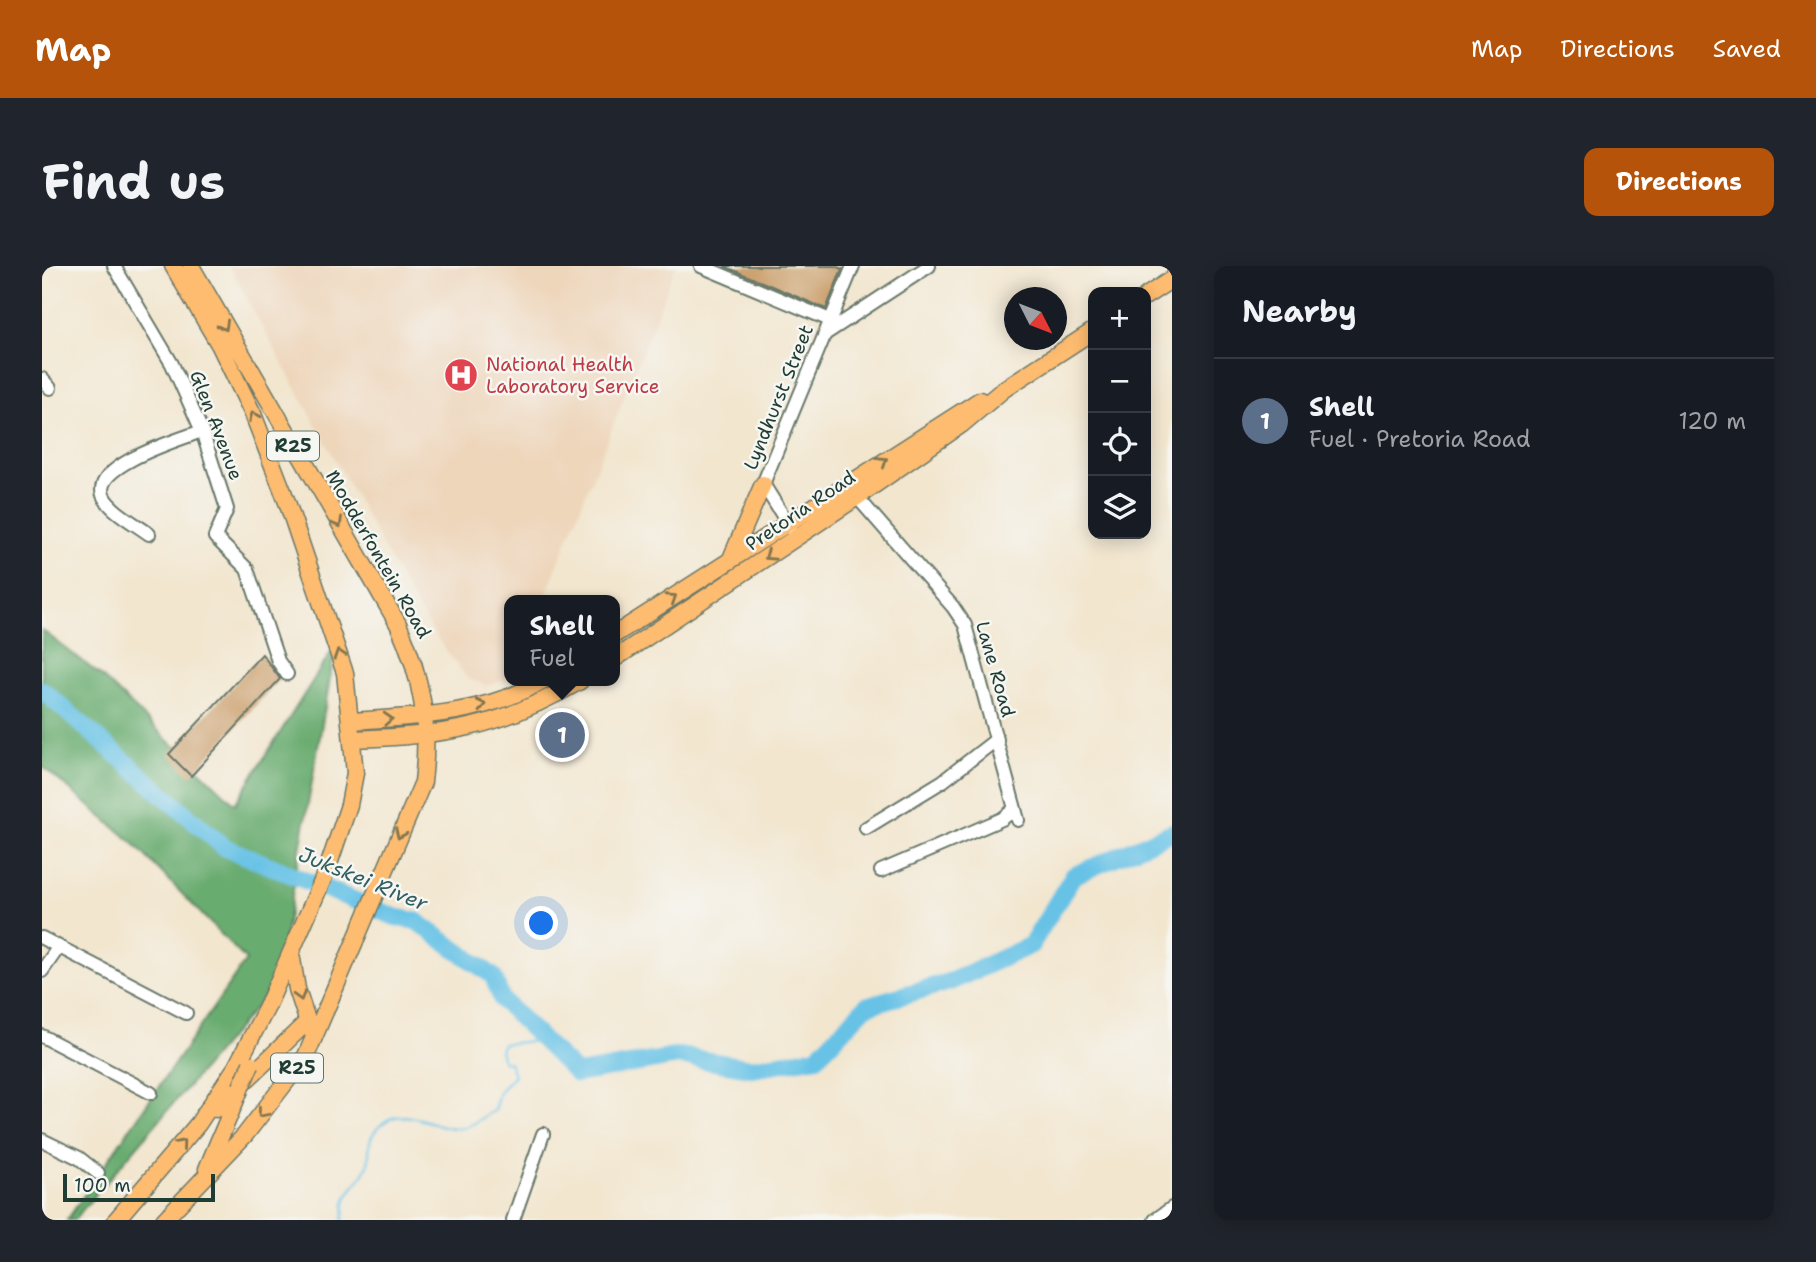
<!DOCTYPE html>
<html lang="en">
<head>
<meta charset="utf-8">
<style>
	body { margin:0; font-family:"Shantell Sans",sans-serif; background:#20242c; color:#f1f3f6 }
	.controls { position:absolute; right:21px; top:21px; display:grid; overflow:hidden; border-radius:14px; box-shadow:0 4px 18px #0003 }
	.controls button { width:63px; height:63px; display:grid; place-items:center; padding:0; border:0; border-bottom:2px solid #363941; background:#171b24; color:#f1f3f6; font:35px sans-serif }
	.compass { position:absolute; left:962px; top:21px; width:63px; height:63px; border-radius:50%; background:#171b24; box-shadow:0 4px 18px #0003; rotate:132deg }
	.scale { position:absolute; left:21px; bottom:18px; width:152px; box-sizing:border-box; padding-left:7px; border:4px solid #1f3d34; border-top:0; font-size:19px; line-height:24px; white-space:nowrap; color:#1f3d34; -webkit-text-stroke:5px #f6f6f2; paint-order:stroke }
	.you { position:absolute; left:500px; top:658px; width:24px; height:24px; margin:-18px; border:5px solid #fff; border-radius:50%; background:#1a73e8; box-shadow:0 0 0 10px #1a73e833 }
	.badge { display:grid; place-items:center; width:46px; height:46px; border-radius:50%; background:#b45309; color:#fff; font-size:23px; font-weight:700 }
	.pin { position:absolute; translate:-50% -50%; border:4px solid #fff; box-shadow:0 2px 7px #0006 }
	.popup { position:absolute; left:462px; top:329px; width:116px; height:91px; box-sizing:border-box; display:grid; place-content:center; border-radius:14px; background:#171b24; filter:drop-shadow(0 2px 5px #0005); font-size:23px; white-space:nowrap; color:#9ea1a6 }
	.popup b { font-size:26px; color:#f1f3f6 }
	.popup::after { content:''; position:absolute; left:50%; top:100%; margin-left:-14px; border:14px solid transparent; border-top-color:#171b24 }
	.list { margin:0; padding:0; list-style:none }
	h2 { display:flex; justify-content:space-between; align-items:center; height:91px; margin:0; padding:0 28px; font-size:30px }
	h2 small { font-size:23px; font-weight:400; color:#9ea1a6 }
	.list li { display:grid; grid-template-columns:46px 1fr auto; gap:21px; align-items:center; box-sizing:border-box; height:126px; padding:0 28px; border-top:2px solid #363941 }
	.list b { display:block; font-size:26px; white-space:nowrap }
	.list p { margin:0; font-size:23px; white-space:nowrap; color:#9ea1a6 }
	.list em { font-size:23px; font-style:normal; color:#9ea1a6 }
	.icon { flex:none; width:38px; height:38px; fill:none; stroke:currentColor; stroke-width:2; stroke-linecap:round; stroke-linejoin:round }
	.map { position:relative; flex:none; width:1130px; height:954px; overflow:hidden; border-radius:14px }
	header { display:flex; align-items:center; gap:42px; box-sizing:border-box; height:98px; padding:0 35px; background:#b45309; color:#fff }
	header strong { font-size:33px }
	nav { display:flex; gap:38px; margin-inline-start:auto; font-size:24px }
	.intro { display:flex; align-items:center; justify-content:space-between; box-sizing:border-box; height:168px; padding:0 42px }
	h1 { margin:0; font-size:49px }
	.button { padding:18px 32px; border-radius:14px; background:#b45309; color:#fff; font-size:24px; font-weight:700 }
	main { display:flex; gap:42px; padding:0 42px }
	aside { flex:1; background:#171b24; border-radius:14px; box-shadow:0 4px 18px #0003 }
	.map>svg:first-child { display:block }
	.built { fill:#eed6bb }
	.forest { fill:#69ac6f; stroke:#447452; stroke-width:2 }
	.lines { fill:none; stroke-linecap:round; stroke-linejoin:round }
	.stream { stroke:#68c2e6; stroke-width:2.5 }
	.river { stroke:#68c2e6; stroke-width:18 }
	.building { fill:#c99b66 }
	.minor-casing { stroke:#69786a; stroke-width:16 }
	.major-casing { stroke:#69786a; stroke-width:19 }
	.minor { stroke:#fff; stroke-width:12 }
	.major { stroke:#febc70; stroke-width:16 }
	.major-bridge-casing { stroke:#69786a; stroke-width:19; stroke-linecap:butt }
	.major-bridge { stroke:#febc70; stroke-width:16 }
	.oneway { stroke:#83764f }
	.labels { text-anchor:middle; stroke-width:5; stroke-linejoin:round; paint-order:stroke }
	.shield { fill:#f6f6f2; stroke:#60746d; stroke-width:2 }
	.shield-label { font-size:18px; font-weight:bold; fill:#1f3d34 }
	.health-label { font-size:19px; fill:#be3a42; stroke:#f6f6f2; text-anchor:start }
	.street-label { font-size:19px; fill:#1f3d34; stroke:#f6f6f2 }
	.water-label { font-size:21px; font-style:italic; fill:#315e60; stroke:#f6f6f2 }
</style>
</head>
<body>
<header>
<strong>Map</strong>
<nav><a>Map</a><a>Directions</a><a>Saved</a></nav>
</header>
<div class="intro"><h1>Find us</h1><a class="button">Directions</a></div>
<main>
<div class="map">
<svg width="1130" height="954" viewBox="0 0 1130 954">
	<rect width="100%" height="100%" fill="#f6f6f2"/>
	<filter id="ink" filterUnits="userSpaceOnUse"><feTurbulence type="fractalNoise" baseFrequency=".0143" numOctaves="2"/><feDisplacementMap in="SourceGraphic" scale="14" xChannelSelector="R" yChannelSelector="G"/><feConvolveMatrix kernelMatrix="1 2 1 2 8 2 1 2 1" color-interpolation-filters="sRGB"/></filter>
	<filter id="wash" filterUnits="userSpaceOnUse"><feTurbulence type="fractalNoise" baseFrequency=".00686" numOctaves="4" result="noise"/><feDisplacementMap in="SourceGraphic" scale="28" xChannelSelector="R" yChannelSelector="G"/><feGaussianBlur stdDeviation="1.57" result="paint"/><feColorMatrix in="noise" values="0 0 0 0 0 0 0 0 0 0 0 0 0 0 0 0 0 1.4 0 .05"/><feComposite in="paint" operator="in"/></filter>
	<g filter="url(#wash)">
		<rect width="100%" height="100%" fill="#f2e6cf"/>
		<!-- built -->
		<path class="built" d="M 187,0 L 634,0 L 502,334 L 468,334 L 467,413 L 445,420 L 425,412 L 395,372 L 368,330 Z"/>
		<!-- forest -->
		<path class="forest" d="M 0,364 L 58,409 L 193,538 L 294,378 L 235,716 L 32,954 L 25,954 L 204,694 L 91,577 L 0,500 Z"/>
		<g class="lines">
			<!-- stream -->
			<path class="stream" d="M 301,954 C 303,948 302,939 304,933 C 309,922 320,913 325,901 C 329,892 325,879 330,870 C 355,829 389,865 419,862 C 432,861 440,849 452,845 L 457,826 L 472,809 L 467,796 L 461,795 L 458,784 L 461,778 L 501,774"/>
			<!-- river -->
			<path class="river" d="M 0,424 L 182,581 L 353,651 L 374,655 L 451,710 L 460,734 L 535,808 L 637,790 L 709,802 L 775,791 L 824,740 L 910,715 L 989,679 L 1031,610 L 1130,566"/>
		</g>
		<g id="blocks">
			<!-- building -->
			<path class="building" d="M 682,0 L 793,0 L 800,3 L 784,43 Z
				M 220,388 L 238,413 L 149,510 L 127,488 Z
				M 519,451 L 532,482 L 521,488 L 506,456 Z"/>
		</g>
	</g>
	<g filter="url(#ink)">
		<use href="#blocks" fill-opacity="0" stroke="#69786a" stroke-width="2"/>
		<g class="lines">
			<!-- minor casing -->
			<g class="minor-casing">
				<path id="minor" d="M 72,0 L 130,98 L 160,165 L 185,243 L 173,271 L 205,303 L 236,395 L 245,408
					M 659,0 L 788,54
					M 783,68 L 887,0
					M 0,113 L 8,122
					M 809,224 L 911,341 L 923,359 L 976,554
					M 107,268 C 94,258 67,244 61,229 C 50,199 139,173 160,165
					M 755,272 L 721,218 L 811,0
					M 824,562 L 901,515 L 955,473
					M 839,605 L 960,553 L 973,543
					M 0,672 L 144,747
					M 0,705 L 16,682
					M 0,770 L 109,827
					M 0,874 L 37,892 L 56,907
					M 471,954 L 501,868
					M 1113,954 L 1130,942"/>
			</g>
			<!-- major casing -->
			<g class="major-casing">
				<path id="major" d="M 1104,30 L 1130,13
					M 688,295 L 721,218
					M 572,369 L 938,134
					M 572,393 L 815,231 L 919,159 L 962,123 L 1051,65
					M 309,455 C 374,451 443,449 500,415
					M 312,473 C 406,469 455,463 538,415
					M 249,687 L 255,723 L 268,763
					M 174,843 L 265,756
					M 165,903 L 198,824
					M 74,954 L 156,858 L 194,801 L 225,741 L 285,604 L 307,539 L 313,507 L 303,407 L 245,236 L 211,148 L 178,80 L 131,0
					M 122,954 L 203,869 L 264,790 L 381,516 C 388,458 380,411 356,358 L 149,0"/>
			</g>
			<!-- minor -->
			<use href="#minor" class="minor"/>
			<!-- major -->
			<use href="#major" class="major"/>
			<!-- major-bridge casing -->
			<g class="major-bridge-casing">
				<path id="major-bridge" d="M 199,821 L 209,798"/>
			</g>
			<!-- major-bridge -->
			<use href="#major-bridge" class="major-bridge"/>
		</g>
		<!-- one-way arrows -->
		<defs><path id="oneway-chevron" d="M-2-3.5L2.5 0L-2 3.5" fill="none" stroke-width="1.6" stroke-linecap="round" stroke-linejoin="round" transform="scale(1.75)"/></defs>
		<g class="oneway">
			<use href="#oneway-chevron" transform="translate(182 60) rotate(61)"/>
			<use href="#oneway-chevron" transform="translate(212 150) rotate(-113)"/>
			<use href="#oneway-chevron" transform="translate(841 195) rotate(-33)"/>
			<use href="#oneway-chevron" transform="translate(296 257) rotate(60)"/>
			<use href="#oneway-chevron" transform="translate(727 290) rotate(146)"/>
			<use href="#oneway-chevron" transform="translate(630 332) rotate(-33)"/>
			<use href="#oneway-chevron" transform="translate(297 388) rotate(-108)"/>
			<use href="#oneway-chevron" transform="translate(439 439) rotate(-13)"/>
			<use href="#oneway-chevron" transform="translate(346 453) rotate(-3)"/>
			<use href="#oneway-chevron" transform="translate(358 568) rotate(114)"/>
			<use href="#oneway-chevron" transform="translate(258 730) rotate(74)"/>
			<use href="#oneway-chevron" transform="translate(220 847) rotate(130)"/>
			<use href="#oneway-chevron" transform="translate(139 878) rotate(-50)"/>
		</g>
	</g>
	<!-- icons -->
	<defs>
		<g id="hospital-disc" transform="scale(1.75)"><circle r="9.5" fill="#e0444e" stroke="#f6f6f2"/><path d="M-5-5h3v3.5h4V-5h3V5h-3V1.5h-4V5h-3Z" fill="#fff"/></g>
	</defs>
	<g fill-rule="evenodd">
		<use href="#hospital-disc" x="419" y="109"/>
	</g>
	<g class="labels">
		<!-- shield labels -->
		<g class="shield">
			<rect x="225" y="165.5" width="52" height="29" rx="5"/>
			<rect x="229" y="787.5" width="52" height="29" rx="5"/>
		</g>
		<g class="shield-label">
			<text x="251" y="186">R25</text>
			<text x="255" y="808">R25</text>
		</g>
		<!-- health labels -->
		<g class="health-label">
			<text x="444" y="105">National Health<tspan x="444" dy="22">Laboratory Service</tspan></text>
		</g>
		<!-- street labels -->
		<g class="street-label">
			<text transform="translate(736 131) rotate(-68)" y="7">Lyndhurst Street</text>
			<text transform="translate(175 159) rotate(69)" y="7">Glen Avenue</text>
			<text transform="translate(758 244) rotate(-34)" y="7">Pretoria Road</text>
			<text transform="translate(337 288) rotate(60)" y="7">Modderfontein Road</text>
			<text transform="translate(954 403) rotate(74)" y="7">Lane Road</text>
		</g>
		<!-- water labels -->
		<g class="water-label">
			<text transform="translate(321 613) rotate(22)" y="7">Jukskei River</text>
		</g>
	</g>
</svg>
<div class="controls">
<button>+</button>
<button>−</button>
<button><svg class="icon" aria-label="locate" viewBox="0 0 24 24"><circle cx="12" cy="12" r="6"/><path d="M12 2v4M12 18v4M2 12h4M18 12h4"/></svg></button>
<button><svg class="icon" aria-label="layers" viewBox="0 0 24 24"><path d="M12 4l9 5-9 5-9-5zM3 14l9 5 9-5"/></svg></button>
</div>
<svg class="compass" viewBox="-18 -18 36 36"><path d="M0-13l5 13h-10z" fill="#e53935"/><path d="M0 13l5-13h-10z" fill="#9ea1a6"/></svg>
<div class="scale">100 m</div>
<div class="you"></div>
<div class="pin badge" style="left:520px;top:469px;background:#5c6f8a">1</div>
<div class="popup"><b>Shell</b>Fuel</div>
</div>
<aside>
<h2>Nearby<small></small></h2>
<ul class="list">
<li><span class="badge" style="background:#5c6f8a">1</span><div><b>Shell</b><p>Fuel · Pretoria Road</p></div><em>120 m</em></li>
</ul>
</aside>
</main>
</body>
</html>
